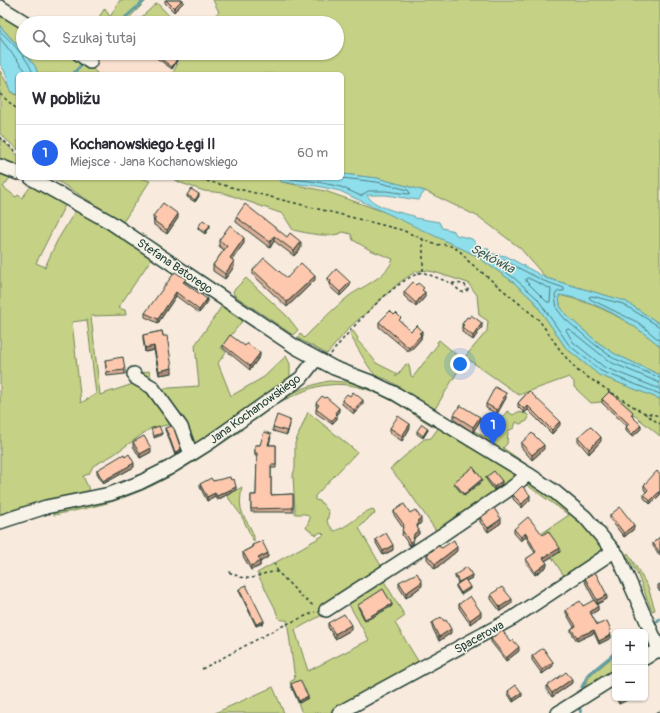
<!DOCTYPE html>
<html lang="pl">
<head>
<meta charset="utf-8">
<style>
	body { margin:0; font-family:Pangolin,sans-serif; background:#f7f7f7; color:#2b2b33 }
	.controls { position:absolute; right:12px; bottom:12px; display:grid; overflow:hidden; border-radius:6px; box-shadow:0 1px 3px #0004 }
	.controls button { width:36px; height:36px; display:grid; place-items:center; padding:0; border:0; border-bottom:1px solid #e1e1e2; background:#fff; color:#2b2b33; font:20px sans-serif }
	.you { position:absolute; left:460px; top:364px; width:14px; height:14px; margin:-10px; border:3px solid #fff; border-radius:50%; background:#1a73e8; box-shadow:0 0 0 6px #1a73e833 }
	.badge { display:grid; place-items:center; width:26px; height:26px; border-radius:50%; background:#2563eb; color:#fff; font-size:13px; font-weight:700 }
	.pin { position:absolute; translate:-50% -33px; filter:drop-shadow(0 1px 2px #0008) }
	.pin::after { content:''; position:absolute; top:21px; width:14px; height:12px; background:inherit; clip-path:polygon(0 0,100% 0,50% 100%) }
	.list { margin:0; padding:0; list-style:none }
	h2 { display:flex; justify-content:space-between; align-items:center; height:52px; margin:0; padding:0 16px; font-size:17px }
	h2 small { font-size:13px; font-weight:400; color:#7c7c81 }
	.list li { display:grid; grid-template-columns:26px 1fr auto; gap:12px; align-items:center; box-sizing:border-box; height:56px; padding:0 16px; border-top:1px solid #e1e1e2 }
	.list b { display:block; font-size:15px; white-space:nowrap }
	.list p { margin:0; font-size:13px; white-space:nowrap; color:#7c7c81 }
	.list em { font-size:13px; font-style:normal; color:#7c7c81 }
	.icon { flex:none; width:22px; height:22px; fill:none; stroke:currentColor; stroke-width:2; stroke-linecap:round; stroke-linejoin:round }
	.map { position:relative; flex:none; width:660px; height:713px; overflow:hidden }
	.search { position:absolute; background:#fff; box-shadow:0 1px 3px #0004; left:16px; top:16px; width:328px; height:44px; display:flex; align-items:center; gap:10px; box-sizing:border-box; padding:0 14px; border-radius:22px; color:#7c7c81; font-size:15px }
	.panel { position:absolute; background:#fff; box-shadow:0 1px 3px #0004; left:16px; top:72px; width:328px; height:108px; border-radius:6px }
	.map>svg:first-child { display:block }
	.built { fill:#fae0ce }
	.green { fill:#c5d184; stroke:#72875c; fill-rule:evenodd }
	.water { fill:#8edeec; stroke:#629ea2 }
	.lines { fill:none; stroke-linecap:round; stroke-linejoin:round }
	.shore { stroke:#4b7d7e; stroke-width:1 }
	.stream { stroke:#629ea2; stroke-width:3 }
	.minor-casing { stroke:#1f3d34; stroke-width:16 }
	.path { stroke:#1f3d34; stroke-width:1.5; stroke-dasharray:3 3; stroke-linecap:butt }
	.minor { stroke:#f7f3e8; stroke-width:13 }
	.wall { fill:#daac95; stroke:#1f3d34 }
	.shaded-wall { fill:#b18c79; stroke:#1f3d34 }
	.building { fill:#fdc8ad; stroke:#1f3d34 }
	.labels { text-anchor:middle; stroke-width:3; stroke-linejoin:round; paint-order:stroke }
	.street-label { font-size:12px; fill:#1f3d34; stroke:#f7f3e8 }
	.water-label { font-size:13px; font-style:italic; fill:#355d59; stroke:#f7f3e8 }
</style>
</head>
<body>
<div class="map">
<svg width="660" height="713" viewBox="0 0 660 713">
	<rect width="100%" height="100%" fill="#f8eadc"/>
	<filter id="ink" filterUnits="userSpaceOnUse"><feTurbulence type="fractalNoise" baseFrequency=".025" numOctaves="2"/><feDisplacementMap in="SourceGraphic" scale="8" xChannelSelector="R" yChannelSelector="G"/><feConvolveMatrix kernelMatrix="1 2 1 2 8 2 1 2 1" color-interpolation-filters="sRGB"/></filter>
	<g filter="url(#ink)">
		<!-- built -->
		<path class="built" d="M 105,53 L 141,53 L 147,57 L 151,53 L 174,53 L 181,58 L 172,74 L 98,74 L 92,68 Z"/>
		<!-- green -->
		<path class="green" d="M 120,0 L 147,0 L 124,23 L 95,23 L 105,8 L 110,17 Z
			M 213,0 L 660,0 L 660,324 L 625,301 L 546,278 L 520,248 L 479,217 L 425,191 L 377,178 L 342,174 L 342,74 L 172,74 L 181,58 L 174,53 L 337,53 L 337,23 L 206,23 L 219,12 Z
			M 157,3 L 176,23 L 135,23 Z
			M 0,11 L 23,25 L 23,51 L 0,26 Z
			M 24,53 L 74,53 L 80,57 L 98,74 L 38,74 L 35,66 Z
			M 0,71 L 13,94 L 18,95 L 18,150 L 0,134 Z
			M 0,138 L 18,156 L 18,165 L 0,159 Z
			M 0,174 L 10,178 L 3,187 L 16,197 L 18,195 L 22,198 L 34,182 L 67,201 L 36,263 L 45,267 L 57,241 L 77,208 L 152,258 L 118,308 L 125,310 L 126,315 L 91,316 L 100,395 L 133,384 L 136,374 L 149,371 L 155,389 L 199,386 L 195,345 L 224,303 L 243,320 L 221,348 L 226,352 L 218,363 L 231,396 L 264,377 L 286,356 L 290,364 L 290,379 L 195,447 L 179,423 L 151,428 L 113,455 L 93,466 L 89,474 L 83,476 L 91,494 L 0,518 ZM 87,320 L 96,394 L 81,403 L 72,322 Z
			M 53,178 L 141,178 L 150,181 L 123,222 Z
			M 172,178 L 277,178 L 282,182 L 325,191 L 396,216 L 475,255 L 512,281 L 534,301 L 566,348 L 599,375 L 660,399 L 660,436 L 608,394 L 601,402 L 591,403 L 574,387 L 574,382 L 569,377 L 519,395 L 465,357 L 487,331 L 488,321 L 479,315 L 477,295 L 468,283 L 434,272 L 423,270 L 415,272 L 400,282 L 349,328 L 327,354 L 299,339 L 298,337 L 300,333 L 304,338 C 318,324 333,309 349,296 C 363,286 387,277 393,259 L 370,250 L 353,240 L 351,234 L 343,232 C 332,239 306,233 293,230 L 283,214 L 224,193 L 204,191 L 181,183 Z
			M 246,278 L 287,316 L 298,330 L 293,335 L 234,295 L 233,291 Z
			M 559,295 C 599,304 629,320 660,346 L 660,375 L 615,354 L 596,341 L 566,315 L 560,306 Z
			M 353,331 L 358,338 L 357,340 C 359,342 376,361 376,363 L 396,373 L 396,377 L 406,364 L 409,365 L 411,376 L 413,377 L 438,344 L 437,342 L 439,340 L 464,361 L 435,409 C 419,403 405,390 390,381 C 386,378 380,378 375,375 C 371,372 351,338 350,333 Z
			M 329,381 L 360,383 L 377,389 L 433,423 L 434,427 C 401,407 369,380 328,385 C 312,386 298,394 284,400 C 273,405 258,420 249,423 C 278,401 292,389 329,381 Z
			M 507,411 L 513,415 L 518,412 L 527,414 L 529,417 L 527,421 L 520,424 L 516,422 L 514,428 L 508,431 L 507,444 L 503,448 L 530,467 L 473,434 L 475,431 L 485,437 L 498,416 L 503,417 Z
			M 308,412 L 357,452 L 315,496 L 315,500 L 320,501 L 329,512 L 327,522 L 334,531 C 349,527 359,514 372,509 L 374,511 L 375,514 L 369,517 L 368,519 L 359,528 L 384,571 L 324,607 L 322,615 L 295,630 L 308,671 L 369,640 L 347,601 L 382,578 L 405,616 L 395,623 L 421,666 L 330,713 L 302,713 L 290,682 L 295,679 L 287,620 L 281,620 L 278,617 L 275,608 L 257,573 L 324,535 L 321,532 L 316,535 L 306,528 L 310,518 L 306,514 L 295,514 L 295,511 L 293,475 L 295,468 L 295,443 Z
			M 241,427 L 242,430 C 204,455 168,482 125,497 C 102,506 77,510 54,515 L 53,512 L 108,500 Z
			M 439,427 L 514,472 L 515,476 L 512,482 L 439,535 L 405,486 L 390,469 L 424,439 L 431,438 Z
			M 527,480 L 549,494 L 584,523 L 604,548 L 603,554 L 566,579 L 538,536 L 569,515 L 524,483 Z
			M 242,487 C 241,495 239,504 242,512 C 245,521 256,533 254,542 L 241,515 L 227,496 Z
			M 628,553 L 648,587 L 655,610 L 652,611 L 637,573 L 626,555 Z
			M 615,655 L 615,672 L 582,691 L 590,676 Z
			M 273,687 L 284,713 L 215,713 Z"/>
		<!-- water -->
		<path class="water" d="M 0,26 L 35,66 L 38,74 L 18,74 L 18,95 L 11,91 L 5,72 L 0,64 Z
			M 342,174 L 377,178 L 425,191 L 418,200 L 386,195 L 367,195 C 373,207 401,213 414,216 L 415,218 L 439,222 L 442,228 L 454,231 L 456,235 L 472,239 C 477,245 479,249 489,249 L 487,253 L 506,256 L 546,278 L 625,301 L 660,324 L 660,346 C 631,322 597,300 559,295 L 560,306 L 566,315 L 596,341 L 615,354 L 660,375 L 660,399 L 599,375 L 566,348 L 534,301 L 512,281 L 475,255 L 340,191 L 317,186 L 282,182 L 277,178 L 342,178 Z"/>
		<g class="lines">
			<!-- shore -->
			<path class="shore" d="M 0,31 C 10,40 30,61 33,74
				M 0,38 L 28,74
				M 283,178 L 318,182 L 341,187 L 361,196 L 368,191 L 386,191 L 408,194 L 410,193 L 408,190 L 377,182 L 342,178
				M 528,278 L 551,289 L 550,302 L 547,302 L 526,281 L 526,279 Z
				M 660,327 L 623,304 L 592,296 L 589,297 L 590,299 L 639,323 L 660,341
				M 660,378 L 613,358 L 594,344 L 564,318 L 557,309 L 555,295 L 558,291 L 564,291 L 564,288 L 544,281 L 503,260 L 490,259 L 491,261 L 514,278 L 537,298 L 569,345 L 601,371 L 660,394
				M 660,383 L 610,362 L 569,329 L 566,330 L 573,342 L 604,367 L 660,389"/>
			<!-- stream -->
			<path class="stream" d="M 119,23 L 145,0
				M 73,74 L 84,62
				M 655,623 L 660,619
				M 582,687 L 588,675 L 615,653
				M 579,707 L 581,713"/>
			<!-- minor casing -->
			<g class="minor-casing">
				<path id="minor" d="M 0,7 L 26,23
					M 78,53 L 90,62
					M 0,166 L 18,173
					M 31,178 L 110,222 L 297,348 L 334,368 L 371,382 L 396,394 L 528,474 L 555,492 L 585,517 L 618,556 L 660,651
					M 134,374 L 136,378 L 152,387 L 168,409 L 181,427 L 191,454
					M 0,522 L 46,507 L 110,494 L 139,483 L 169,468 L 209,443 L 301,378 L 316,359
					M 326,610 L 442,535 L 514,486 L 528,474
					M 645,658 L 659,649
					M 339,713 L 513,618 L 614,551
					M 558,713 L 615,677"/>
			</g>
			<!-- path -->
			<path class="path" d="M 0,94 L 18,110
				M 0,137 L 18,154
				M 195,178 L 402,230 L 436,245 C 448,242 462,250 467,260 L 539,320 L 563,354 L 578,371 L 642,412 L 660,416
				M 423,271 L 423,239
				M 331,354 C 350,329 393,281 422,272 L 451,283 L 461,292 L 466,292 L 468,289 L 464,284 L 451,283
				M 644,413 L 660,424
				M 274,563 L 278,572
				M 229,572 C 256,586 253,572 278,572 L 303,598 L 315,607
				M 202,669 L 280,627 L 315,612"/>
			<!-- minor -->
			<use href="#minor" class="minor"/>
		</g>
		<!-- wall -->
		<path class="wall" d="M 165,0 L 183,0 L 183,3 L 174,12 L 165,3 Z
			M 151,53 L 173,53 L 174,56 L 173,56 L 177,61 L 172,69 L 151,54 Z
			M 187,195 L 199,196 L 195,202 L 187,197 Z
			M 153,216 L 178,218 L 167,234 L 154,225 Z
			M 236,217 L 287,237 L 301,248 L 294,256 L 274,241 L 270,248 L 236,222 Z
			M 198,227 L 210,227 L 205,234 L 198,229 Z
			M 219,240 L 244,243 L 232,259 L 234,267 L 225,279 L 213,271 L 213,265 L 224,250 L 219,246 Z
			M 253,270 L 287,278 L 315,280 L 287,307 L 253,275 Z
			M 328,278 L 350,286 L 340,296 L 330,287 L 330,284 L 328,282 Z
			M 186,283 L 185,284 L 207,303 L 199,313 L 176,296 L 158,323 L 145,317 L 145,313 Z
			M 404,292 L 424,292 L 425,297 L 416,307 L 404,296 Z
			M 379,322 L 401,322 L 411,331 L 422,335 L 421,336 L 421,339 L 409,352 L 379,327 Z
			M 462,324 L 482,327 L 473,340 L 462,332 Z
			M 162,331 L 172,373 L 159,375 L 154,350 L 145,352 L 143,339 L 143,335 Z
			M 223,345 L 245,346 L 260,356 L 250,370 L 223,348 Z
			M 105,360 L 125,370 L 125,374 L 107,376 Z
			M 529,391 L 560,425 L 552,434 L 528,410 L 524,413 L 518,407 L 518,403 Z
			M 350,396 L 363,404 L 354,414 L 342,404 L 342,400 Z
			M 506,398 L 497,414 L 486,408 L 486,404 Z
			M 602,399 L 633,416 L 632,416 L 641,429 L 632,437 L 626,431 L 626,427 L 627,426 L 602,403 Z
			M 316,403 L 339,411 L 336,415 L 337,419 L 332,424 L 316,413 L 316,409 L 317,407 L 316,406 Z
			M 454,415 L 480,421 L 473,432 L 454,420 Z
			M 290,424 L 287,435 L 273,431 L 273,427 Z
			M 165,428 L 181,451 L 175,455 L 169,439 L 165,430 Z
			M 390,428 L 410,428 L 402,441 L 390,433 Z
			M 428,430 L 423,438 L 417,434 L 417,431 Z
			M 271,437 L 269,445 L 276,445 L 276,468 L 271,468 L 271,495 L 293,494 L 293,512 L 251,512 L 251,495 L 256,495 L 257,456 L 255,456 L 255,445 L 260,445 Z
			M 578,437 L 601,441 L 589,454 L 578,441 Z
			M 133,442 L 151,452 L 140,458 L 133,446 Z
			M 521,443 L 544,449 L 532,460 L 521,447 Z
			M 125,457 L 134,467 L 103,484 L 97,473 L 97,470 Z
			M 660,475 L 660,495 L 650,504 L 644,498 L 644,494 L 646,492 L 644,489 L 644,485 Z
			M 486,477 L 502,484 L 494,490 L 486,479 Z
			M 231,480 L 236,490 L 217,500 L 215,496 L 207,501 L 200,487 L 200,484 L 213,481 Z
			M 482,481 L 464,496 L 454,484 L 454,482 Z
			M 513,495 L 530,500 L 522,508 L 513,499 Z
			M 394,511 L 410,513 L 421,523 L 418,525 L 417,528 L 419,534 L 414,538 L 413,544 L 410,546 L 402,535 L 403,528 L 394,515 Z
			M 610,515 L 634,529 L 624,537 L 610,519 Z
			M 480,518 L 501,523 L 488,532 L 480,522 Z
			M 514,529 L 543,535 L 560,552 L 545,561 L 547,566 L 535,575 L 526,563 L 526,559 L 535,553 L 526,537 L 521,541 L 514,533 Z
			M 660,537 L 660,556 L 653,546 L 653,543 Z
			M 376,539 L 393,550 L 383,555 L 376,543 Z
			M 252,545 L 268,557 L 260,562 L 260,566 L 251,570 L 243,556 L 243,552 L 252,547 Z
			M 442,548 L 457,551 L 435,569 L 427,559 L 427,555 Z
			M 455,575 L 472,578 L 466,581 L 470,589 L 461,595 L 456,587 L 456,585 L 458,583 L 455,577 Z
			M 585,578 L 607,599 L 597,604 L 598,610 L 591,614 L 597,625 L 611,634 L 610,634 L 611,638 L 599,644 L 594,633 L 577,641 L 571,632 L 571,629 L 574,627 L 566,613 L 566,610 L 596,603 L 585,582 Z
			M 399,582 L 422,586 L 406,598 L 399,587 Z
			M 660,584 L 660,592 L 658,589 L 658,585 Z
			M 239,589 L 264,623 L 256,626 L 239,591 Z
			M 491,594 L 512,603 L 500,611 L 491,599 Z
			M 459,604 L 481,616 L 470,624 L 459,608 Z
			M 358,605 L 392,606 L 365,621 L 358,607 Z
			M 328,623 L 351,630 L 335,639 L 328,627 Z
			M 432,623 L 451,633 L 439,641 L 432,627 Z
			M 491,639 L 511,642 L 519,651 L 506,661 L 491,642 Z
			M 532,656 L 553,666 L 542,674 L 532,660 Z
			M 615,682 L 615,696 L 612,689 L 612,684 Z
			M 572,683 L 552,697 L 547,690 L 547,686 Z
			M 291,684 L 308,698 L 299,703 L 291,686 Z
			M 508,691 L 522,696 L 513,702 L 508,694 Z
			M 616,698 L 631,698 L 619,704 Z"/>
		<!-- shaded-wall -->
		<path class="shaded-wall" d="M 182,0 L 183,0 L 183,3 L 174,12 L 174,8 Z
			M 177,59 L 177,61 L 172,69 L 172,67 Z
			M 199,194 L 199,196 L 195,202 L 195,200 Z
			M 178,214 L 178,218 L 167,234 L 167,230 Z
			M 210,225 L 210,227 L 205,234 L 205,232 Z
			M 274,236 L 274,241 L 270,248 L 270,242 Z
			M 244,238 L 244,243 L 230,263 L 230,258 Z
			M 301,242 L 301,248 L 294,256 L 294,251 Z
			M 234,261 L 234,267 L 225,279 L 225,274 Z
			M 315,276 L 315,280 L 287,307 L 287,302 Z
			M 350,282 L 350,286 L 340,296 L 340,292 Z
			M 176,292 L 176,296 L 158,323 L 158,319 Z
			M 425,292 L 425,297 L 416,307 L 416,303 Z
			M 207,299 L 207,303 L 199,313 L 199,310 Z
			M 482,323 L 482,327 L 473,340 L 473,336 Z
			M 422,331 L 422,335 L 421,336 L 421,339 L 409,352 L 409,348 Z
			M 154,346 L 154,350 L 145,352 L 145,348 Z
			M 260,353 L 260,356 L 250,370 L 250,366 Z
			M 172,368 L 172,373 L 159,375 L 159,371 Z
			M 506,393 L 506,398 L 497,414 L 497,410 Z
			M 363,400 L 363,404 L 354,414 L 354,410 Z
			M 528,406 L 528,410 L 524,413 L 524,409 Z
			M 339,408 L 339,411 L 335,417 L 335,413 Z
			M 337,415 L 337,419 L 332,424 L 332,421 Z
			M 480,417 L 480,421 L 473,432 L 473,427 Z
			M 290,420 L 290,424 L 287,435 L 287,431 Z
			M 560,421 L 560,425 L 552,434 L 552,430 Z
			M 410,424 L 410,428 L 402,441 L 402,436 Z
			M 641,425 L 641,429 L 632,437 L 632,434 Z
			M 428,428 L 428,430 L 423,438 L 423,436 Z
			M 162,433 L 162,435 L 154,438 L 154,436 Z
			M 601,437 L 601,441 L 589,454 L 589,449 Z
			M 544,445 L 544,449 L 532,460 L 532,455 Z
			M 151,448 L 151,452 L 140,458 L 140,454 Z
			M 181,449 L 181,451 L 175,455 L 175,453 Z
			M 134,463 L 134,467 L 103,484 L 103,481 Z
			M 482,479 L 482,481 L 464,496 L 464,494 Z
			M 502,481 L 502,484 L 494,490 L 494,487 Z
			M 236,487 L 236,490 L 217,500 L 217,496 Z
			M 660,491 L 660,495 L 650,504 L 650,501 Z
			M 215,493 L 215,496 L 207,501 L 207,497 Z
			M 530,495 L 530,500 L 522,508 L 522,504 Z
			M 421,518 L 421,523 L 418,525 L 417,531 L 418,520 Z
			M 501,519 L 501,523 L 488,532 L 488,528 Z
			M 634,525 L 634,529 L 624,537 L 624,533 Z
			M 419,530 L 419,534 L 414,538 L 413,544 L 410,546 L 410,542 L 414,534 Z
			M 526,533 L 526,537 L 521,541 L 521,537 Z
			M 393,545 L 393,550 L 383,555 L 383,551 Z
			M 457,547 L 457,551 L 435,569 L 435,564 Z
			M 560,548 L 560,552 L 543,562 L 543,558 Z
			M 268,553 L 268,557 L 260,562 L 260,566 L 251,570 L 251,566 L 258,558 Z
			M 547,563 L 547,566 L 535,575 L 535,572 Z
			M 472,575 L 472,578 L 459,584 L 459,582 Z
			M 422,582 L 422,586 L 406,598 L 406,593 Z
			M 470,587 L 470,589 L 461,595 L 461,593 Z
			M 607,595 L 607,599 L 597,604 L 597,600 Z
			M 512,599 L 512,603 L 500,611 L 500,607 Z
			M 392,604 L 392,606 L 365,621 L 365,619 Z
			M 598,606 L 598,610 L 590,615 L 590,612 Z
			M 481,612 L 481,616 L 470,624 L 470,620 Z
			M 264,621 L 264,623 L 256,626 L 256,624 Z
			M 351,625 L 351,630 L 335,639 L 335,634 Z
			M 451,629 L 451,633 L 439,641 L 439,637 Z
			M 594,630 L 594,633 L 577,641 L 577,637 Z
			M 611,635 L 611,638 L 599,644 L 599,641 Z
			M 519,647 L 519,651 L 506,661 L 506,658 Z
			M 553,662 L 553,666 L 542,674 L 542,670 Z
			M 572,679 L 572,683 L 552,697 L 552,693 Z
			M 522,693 L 522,696 L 513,702 L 513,699 Z
			M 308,696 L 308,698 L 299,703 L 299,701 Z
			M 622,698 L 631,698 L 619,704 L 619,699 Z"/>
		<!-- building -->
		<path class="building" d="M 166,0 L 182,0 L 174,8 Z
			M 153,53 L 174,53 L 172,56 L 177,59 L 172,67 Z
			M 191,189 L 199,194 L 195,200 L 187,195 Z
			M 163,203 L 178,214 L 167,230 L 154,221 L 156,218 L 153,216 Z
			M 245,204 L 287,237 L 290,233 L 301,242 L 294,251 L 274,236 L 270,242 L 236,217 Z
			M 203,220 L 210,225 L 205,232 L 198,227 Z
			M 230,225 L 244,238 L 230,258 L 234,261 L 225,274 L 213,265 L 227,246 L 219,240 Z
			M 264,258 L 287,278 L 301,263 L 315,276 L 287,302 L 253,270 Z
			M 336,269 L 350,282 L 340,292 L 330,283 L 331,281 L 328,278 Z
			M 175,272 L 186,279 L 183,282 L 207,299 L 199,310 L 176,292 L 158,319 L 145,313 Z
			M 413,282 L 416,285 L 418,283 L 424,288 L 422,290 L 425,292 L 416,303 L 404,292 Z
			M 390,311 L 394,315 L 396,313 L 401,318 L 399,320 L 411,331 L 417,325 L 422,331 L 419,333 L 421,335 L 409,348 L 379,322 Z
			M 471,315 L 482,323 L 473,336 L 462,327 L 464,325 L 462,324 L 467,317 L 469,318 Z
			M 162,331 L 163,336 L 167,336 L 172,368 L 159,371 L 154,346 L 145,348 L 143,335 Z
			M 230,335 L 245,346 L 247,343 L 260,353 L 250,366 L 223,345 Z
			M 123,357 L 125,370 L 107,372 L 105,360 Z
			M 495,387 L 506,393 L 497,410 L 486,404 Z
			M 529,391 L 560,421 L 552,430 L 528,406 L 524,409 L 518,403 Z
			M 353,392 L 363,400 L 354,410 L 342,400 L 347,394 L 350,396 Z
			M 609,392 L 614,395 L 633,412 L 631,415 L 641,425 L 632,434 L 626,427 L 629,424 L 602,399 Z
			M 322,396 L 325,398 L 326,397 L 339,408 L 335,413 L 337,415 L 332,421 L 316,409 L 319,405 L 316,403 Z
			M 460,405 L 480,417 L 473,427 L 454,415 Z
			M 277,415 L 290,420 L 287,431 L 273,427 Z
			M 398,416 L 410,424 L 402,436 L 390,428 Z
			M 422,424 L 428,428 L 423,436 L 417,431 Z
			M 159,426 L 162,433 L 154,436 L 151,429 Z
			M 172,426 L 174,429 L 181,449 L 175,453 L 169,436 L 165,428 Z
			M 591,427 L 601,437 L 589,449 L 578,437 L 588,428 Z
			M 264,432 L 271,434 L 268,445 L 276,445 L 276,465 L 271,465 L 271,495 L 293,494 L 293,508 L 251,509 L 251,495 L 256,495 L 257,453 L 255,453 L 255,445 L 260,445 Z
			M 532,433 L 544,445 L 532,455 L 521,443 Z
			M 144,436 L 151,448 L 140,454 L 133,442 Z
			M 124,454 L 125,457 L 129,454 L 134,463 L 103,481 L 97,470 Z
			M 473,467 L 482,479 L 464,494 L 454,482 Z
			M 494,471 L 502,481 L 494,487 L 486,477 Z
			M 657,471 L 660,475 L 660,491 L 650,501 L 644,494 L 648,490 L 644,485 Z
			M 230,477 L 231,480 L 234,479 L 236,487 L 217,496 L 215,493 L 207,497 L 200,484 L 211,478 L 213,481 Z
			M 522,486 L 530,495 L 522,504 L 513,495 Z
			M 404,504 L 410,513 L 415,510 L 421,518 L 418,520 L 417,527 L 419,530 L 414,534 L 413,540 L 410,542 L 402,530 L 404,525 L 394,511 Z
			M 620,507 L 634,525 L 624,533 L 610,515 Z
			M 494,508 L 501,519 L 488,528 L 480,518 Z
			M 528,517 L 543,535 L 548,531 L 560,548 L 543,558 L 547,563 L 535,572 L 526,559 L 536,552 L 526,533 L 521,537 L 514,529 Z
			M 386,533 L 393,545 L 383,551 L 376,539 Z
			M 660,537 L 660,553 L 653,543 Z
			M 454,540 L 457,547 L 435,564 L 427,555 L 438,546 L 442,548 Z
			M 262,541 L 268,553 L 258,558 L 260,561 L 251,566 L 243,552 L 253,547 L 252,545 Z
			M 467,567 L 472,575 L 459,582 L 455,575 Z
			M 595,572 L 607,595 L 597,600 L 585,578 Z
			M 417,573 L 422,582 L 406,593 L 399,582 Z
			M 465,579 L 470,587 L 461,593 L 456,585 Z
			M 246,585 L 264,621 L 256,624 L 239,589 Z
			M 502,587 L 512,599 L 500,607 L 491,594 Z
			M 383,589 L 392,604 L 365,619 L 358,605 Z
			M 470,596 L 481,612 L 470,620 L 459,604 Z
			M 594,600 L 598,606 L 590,612 L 597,625 L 607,621 L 611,630 L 609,631 L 611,635 L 599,641 L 594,630 L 577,637 L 571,629 L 576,626 L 566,610 L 580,601 L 583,606 Z
			M 344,614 L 351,625 L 335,634 L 328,623 Z
			M 441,617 L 444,621 L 446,620 L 451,629 L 439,637 L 432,623 Z
			M 502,630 L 511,642 L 513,640 L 519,647 L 506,658 L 491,639 Z
			M 543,648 L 553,662 L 542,670 L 532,656 Z
			M 566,672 L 572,679 L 552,693 L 547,686 Z
			M 300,680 L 308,696 L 299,701 L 291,684 Z
			M 615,682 L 615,691 L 612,684 Z
			M 516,685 L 522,693 L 513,699 L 508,691 Z
			M 660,711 L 660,713 L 655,713 Z"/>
	</g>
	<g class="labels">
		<!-- street labels -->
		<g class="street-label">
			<text transform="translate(175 266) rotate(34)" y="4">Stefana Batorego</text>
			<text transform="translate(255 409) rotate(-36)" y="4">Jana Kochanowskiego</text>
			<text transform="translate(479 637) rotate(-29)" y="4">Spacerowa</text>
		</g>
		<!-- water labels -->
		<g class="water-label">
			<text transform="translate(493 258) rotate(28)" y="5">Sękówka</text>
		</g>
	</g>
</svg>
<div class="controls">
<button>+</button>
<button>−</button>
</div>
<div class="you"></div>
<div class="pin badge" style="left:493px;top:445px">1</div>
<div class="search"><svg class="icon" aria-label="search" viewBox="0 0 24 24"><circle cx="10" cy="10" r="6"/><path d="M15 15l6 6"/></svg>Szukaj tutaj</div>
<section class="panel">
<h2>W pobliżu<small></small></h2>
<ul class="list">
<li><span class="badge">1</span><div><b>Kochanowskiego Łęgi II</b><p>Miejsce · Jana Kochanowskiego</p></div><em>60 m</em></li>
</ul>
</section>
</div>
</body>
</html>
